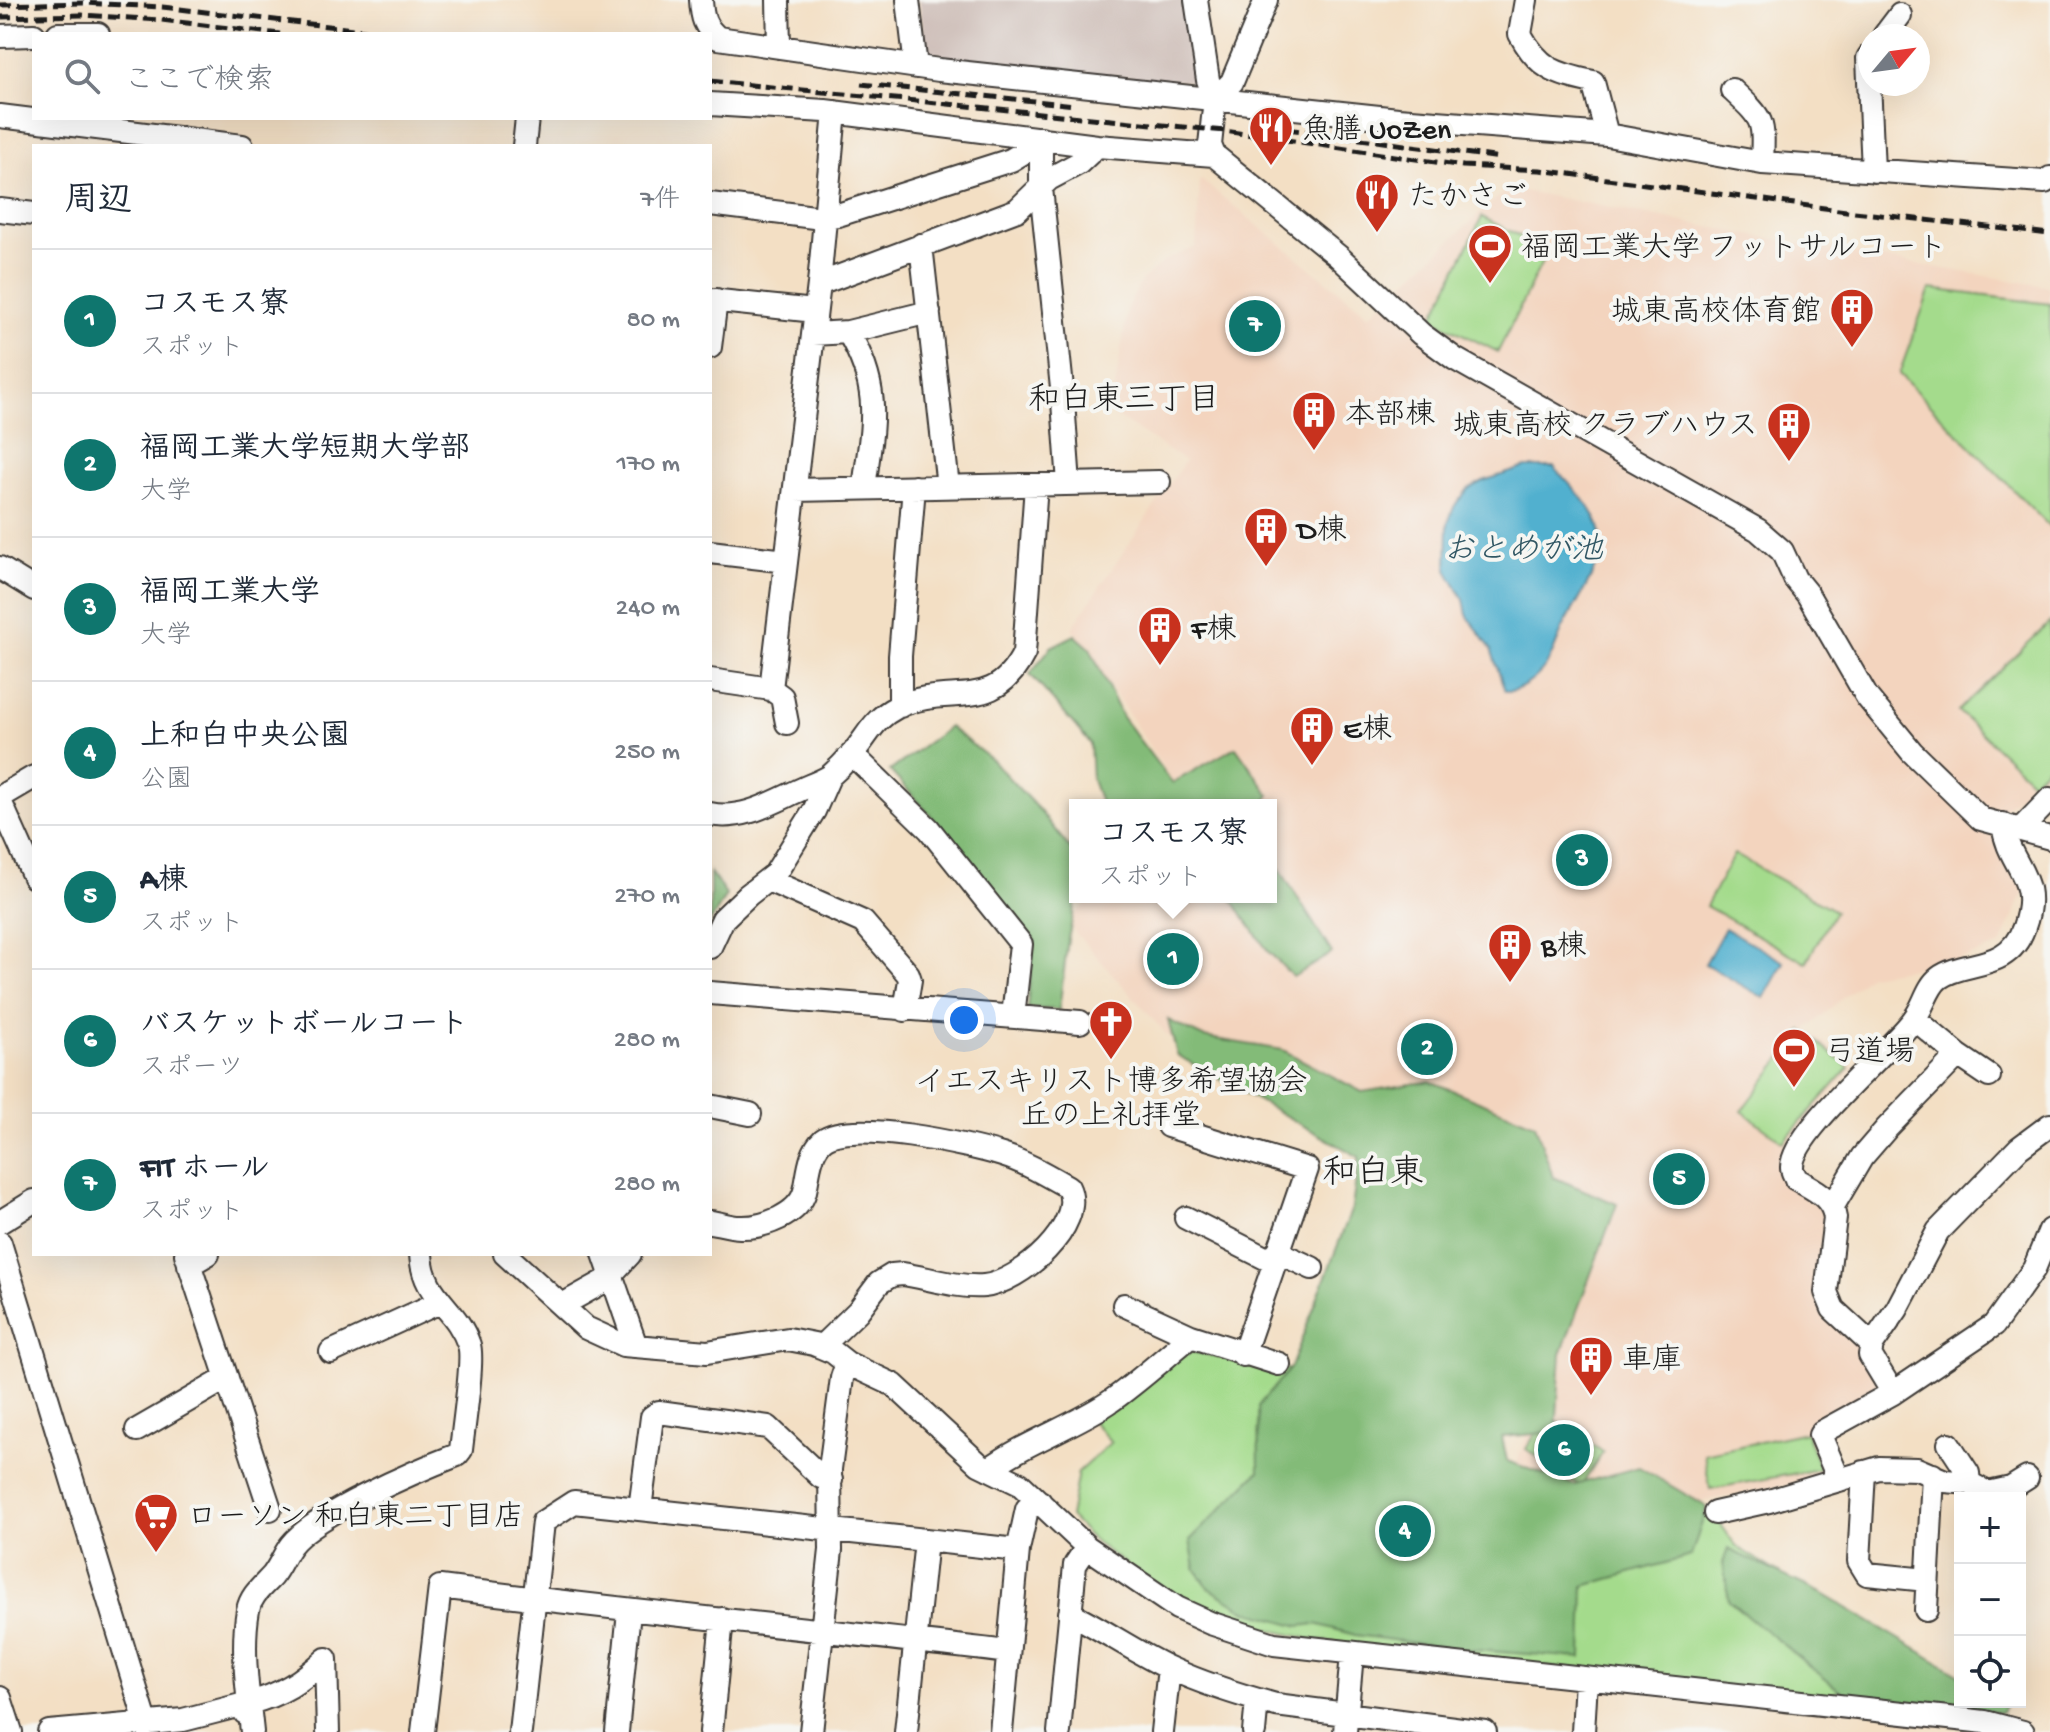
<!DOCTYPE html>
<html lang="ja">
<head>
<meta charset="utf-8">
<style>
	body { margin:0; font-family:"Gochi Hand","Klee One",sans-serif; background:#f2f2f3; color:#1f2937 }
	.controls { position:absolute; right:24px; bottom:24px; display:grid; overflow:hidden; border-radius:0px; box-shadow:0 8px 32px #0002 }
	.controls button { width:72px; height:72px; display:grid; place-items:center; padding:0; border:0; border-bottom:2px solid #e0e1e3; background:#fff; color:#1f2937; font:40px sans-serif }
	.compass { position:absolute; left:1858px; top:24px; width:72px; height:72px; border-radius:50%; background:#fff; box-shadow:0 8px 32px #0002; rotate:61deg }
	.you { position:absolute; left:964px; top:1020px; width:28px; height:28px; margin:-20px; border:6px solid #fff; border-radius:50%; background:#1a73e8; box-shadow:0 0 0 12px #1a73e833 }
	.badge { display:grid; place-items:center; width:52px; height:52px; border-radius:50%; background:#0f766e; color:#fff; font-size:26px; font-weight:700 }
	.pin { position:absolute; translate:-50% -50%; border:4px solid #fff; box-shadow:0 2px 8px #0006 }
	.popup { position:absolute; left:1069px; top:799px; width:208px; height:104px; box-sizing:border-box; display:grid; place-content:center; border-radius:0px; background:#fff; filter:drop-shadow(0 2px 6px #0005); font-size:26px; white-space:nowrap; color:#747a83 }
	.popup b { font-size:30px; color:#1f2937 }
	.popup::after { content:''; position:absolute; left:50%; top:100%; margin-left:-16px; border:16px solid transparent; border-top-color:#fff }
	.list { margin:0; padding:0; list-style:none }
	h2 { display:flex; justify-content:space-between; align-items:center; height:104px; margin:0; padding:0 32px; font-size:34px }
	h2 small { font-size:26px; font-weight:400; color:#747a83 }
	.list li { display:grid; grid-template-columns:52px 1fr auto; gap:24px; align-items:center; box-sizing:border-box; height:144px; padding:0 32px; border-top:2px solid #e0e1e3 }
	.list b { display:block; font-size:30px; white-space:nowrap }
	.list p { margin:0; font-size:26px; white-space:nowrap; color:#747a83 }
	.list em { font-size:26px; font-style:normal; color:#747a83 }
	.icon { flex:none; width:44px; height:44px; fill:none; stroke:currentColor; stroke-width:2; stroke-linecap:round; stroke-linejoin:round }
	.map { position:relative; flex:none; width:2050px; height:1732px; overflow:hidden }
	.search { position:absolute; background:#fff; box-shadow:0 8px 32px #0002; left:32px; top:32px; width:680px; height:88px; display:flex; align-items:center; gap:20px; box-sizing:border-box; padding:0 28px; border-radius:0px; color:#747a83; font-size:30px }
	.panel { position:absolute; background:#fff; box-shadow:0 8px 32px #0002; left:32px; top:144px; width:680px; height:1112px; border-radius:0px }
	.map>svg:first-child { display:block }
	.built { fill:#f3d4be }
	.industrial { fill:#cfc0ba }
	.green { fill:#a4db8c; stroke:#607c54; stroke-width:2 }
	.forest { fill:#83bb78; stroke:#506c4a; stroke-width:2 }
	.water { fill:#51b0cf; stroke:#366676; stroke-width:2 }
	.lines { fill:none; stroke-linecap:round; stroke-linejoin:round }
	.minor-casing { stroke:#3c3935; stroke-width:26 }
	.minor { stroke:#fff; stroke-width:22 }
	.rail { stroke:#1c1c1c; stroke-width:5; stroke-dasharray:12 6; stroke-linecap:butt }
	.labels { text-anchor:middle; stroke-width:8; stroke-linejoin:round; paint-order:stroke }
	.poi-label { font-size:30px; fill:#1c1c1c; stroke:#f6f6f2; text-anchor:start }
	.neighbourhood-label { font-size:32px; fill:#1c1c1c; stroke:#f6f6f2 }
	.water-label { font-size:32px; font-style:italic; fill:#315764; stroke:#f6f6f2 }
	.quarter-label { font-size:34px; fill:#1c1c1c; stroke:#f6f6f2 }
</style>
</head>
<body>
<div class="map">
<svg width="2050" height="1732" viewBox="0 0 2050 1732">
	<rect width="100%" height="100%" fill="#f6f6f2"/>
	<filter id="ink" filterUnits="userSpaceOnUse"><feTurbulence type="fractalNoise" baseFrequency=".0125" numOctaves="2"/><feDisplacementMap in="SourceGraphic" scale="16" xChannelSelector="R" yChannelSelector="G"/><feConvolveMatrix kernelMatrix="1 2 1 2 8 2 1 2 1" color-interpolation-filters="sRGB"/></filter>
	<filter id="wash" filterUnits="userSpaceOnUse"><feTurbulence type="fractalNoise" baseFrequency=".006" numOctaves="4" result="noise"/><feDisplacementMap in="SourceGraphic" scale="32" xChannelSelector="R" yChannelSelector="G"/><feGaussianBlur stdDeviation="1.8" result="paint"/><feColorMatrix in="noise" values="0 0 0 0 0 0 0 0 0 0 0 0 0 0 0 0 0 1.4 0 .05"/><feComposite in="paint" operator="in"/></filter>
	<g filter="url(#wash)">
		<rect width="100%" height="100%" fill="#f3dfc4"/>
		<!-- built -->
		<path class="built" d="M 1200,179 L 1369,315 L 1508,188 L 1766,238 L 2050,287 L 2050,771 L 2001,811 L 1993,833 L 2025,889 L 2001,945 L 1955,961 L 1869,975 L 1807,1029 L 1854,1067 L 1785,1145 L 1777,1177 L 1824,1211 L 1814,1297 L 1857,1338 L 1882,1392 L 1810,1431 L 1827,1477 L 1694,1503 L 1594,1497 L 1512,1476 L 1599,1235 L 1275,1052 L 1169,1037 L 1066,922 L 1094,897 L 1271,897 L 1271,805 L 1188,805 L 1072,628 L 1185,461 L 1111,413 L 1128,306 L 1142,280 L 1166,260 L 1196,247 Z"/>
		<!-- industrial -->
		<path class="industrial" d="M 919,0 L 1182,0 L 1194,82 L 927,60 Z"/>
		<!-- green -->
		<path class="green" d="M 1482,217 L 1548,250 L 1498,352 L 1432,319 Z
			M 1930,289 L 2050,304 L 2050,527 L 1899,374 Z
			M 2050,622 L 2050,763 L 2032,781 L 1958,711 Z
			M 1734,854 L 1835,911 L 1806,963 L 1706,906 Z
			M 1803,1030 L 1849,1068 L 1783,1142 L 1742,1111 Z
			M 1186,1351 L 1421,1393 L 1512,1476 L 1594,1498 L 1635,1495 L 1717,1519 L 1737,1547 L 1899,1648 L 1826,1699 L 1314,1640 L 1229,1620 L 1157,1587 L 1096,1543 L 1070,1517 L 1078,1472 L 1111,1442 L 1092,1421 Z
			M 1548,1415 L 1603,1452 L 1581,1486 L 1526,1449 Z
			M 1806,1432 L 1820,1469 L 1710,1489 L 1704,1454 Z"/>
		<!-- forest -->
		<path class="forest" d="M 1075,635 L 1090,648 L 1122,717 L 1172,783 L 1236,747 L 1270,795 L 1262,805 L 1101,805 L 1092,780 L 1090,743 L 1030,674 L 1051,647 Z
			M 949,727 L 992,760 L 1039,810 L 1072,851 L 1075,850 L 1077,897 L 1068,939 L 1059,1010 L 1027,1008 L 1034,940 L 964,852 L 890,771 Z
			M 1271,855 L 1332,953 L 1293,977 L 1268,951 L 1230,897 L 1271,897 Z
			M 710,872 L 726,895 L 710,923 Z
			M 1168,1020 L 1203,1037 L 1283,1050 L 1362,1092 L 1430,1081 L 1535,1124 L 1553,1177 L 1617,1204 L 1561,1354 L 1556,1432 L 1502,1437 L 1507,1461 L 1574,1485 L 1639,1467 L 1707,1507 L 1691,1556 L 1584,1586 L 1582,1658 L 1460,1649 L 1355,1635 L 1316,1624 L 1300,1626 L 1247,1611 L 1209,1588 L 1195,1568 L 1190,1540 L 1259,1471 L 1258,1406 L 1291,1367 L 1352,1208 L 1359,1157 L 1177,1055 Z
			M 1728,1549 L 1823,1594 L 1960,1675 L 1960,1702 L 2006,1702 L 2002,1712 L 1849,1698 L 1729,1601 L 1723,1563 Z"/>
		<!-- water -->
		<path class="water" d="M 1526,467 L 1554,467 C 1570,486 1601,511 1601,538 C 1600,572 1578,598 1563,628 C 1557,640 1553,656 1545,667 C 1536,679 1520,692 1505,691 L 1491,649 L 1467,615 L 1464,600 L 1447,570 L 1448,523 L 1454,507 L 1468,489 L 1483,481 Z
			M 1725,928 L 1784,962 L 1764,998 L 1705,964 Z"/>
	</g>
	<g filter="url(#ink)">
		<g class="lines">
			<!-- minor casing -->
			<g class="minor-casing">
				<path id="minor" d="M 701,0 C 702,18 704,26 718,38 L 939,70 L 1398,119 L 1607,135 L 1762,163 L 2045,182 L 2050,178
					M 778,0 L 779,47
					M 908,0 L 916,67
					M 1196,0 L 1208,80 L 1215,99 L 1210,145 L 1214,155 L 1338,256 L 1421,334 L 1455,359 L 1758,530 L 1782,551 L 1795,579 L 1808,595 L 1867,697 L 1912,752 L 1981,819 L 2050,838
					M 1526,0 L 1520,34 C 1539,69 1555,74 1593,82 L 1607,135
					M 58,34 L 98,34
					M 0,36 L 34,35
					M 1884,36 L 1900,15
					M 1870,55 L 1868,58 L 1873,171
					M 1732,90 C 1764,120 1764,119 1762,163
					M 1215,99 L 1232,82 L 1266,0
					M 710,104 L 825,111 L 1097,146 L 1214,155
					M 0,116 L 242,146
					M 1041,138 L 1041,188 L 1062,388 L 1069,484
					M 524,146 L 527,118
					M 710,204 L 814,217 L 838,215 L 1011,160 L 1026,151 L 1041,138
					M 0,210 L 34,214
					M 921,245 L 948,487
					M 819,284 L 1017,210 L 1049,179 L 1079,163 L 1097,146
					M 710,300 L 815,311
					M 848,332 C 883,391 872,425 864,488
					M 813,334 L 848,332 L 929,312
					M 710,347 L 716,300
					M 795,490 L 1159,482
					M 710,552 L 786,561
					M 0,568 L 34,589
					M 710,680 L 771,689
					M 900,706 L 900,656 L 914,487
					M 787,723 L 782,697 L 771,689 L 819,284 L 835,112
					M 852,754 L 929,829 L 1021,944 L 1013,1017
					M 0,797 L 34,777
					M 0,801 L 34,877
					M 710,814 C 743,821 773,802 802,789 C 811,785 822,781 830,776 C 837,770 845,762 852,754 C 868,736 873,719 897,707 C 949,682 993,716 1024,653 L 1036,485
					M 2020,830 L 2050,799
					M 768,880 L 863,922 L 908,974 L 910,980 L 905,1010
					M 710,947 L 723,919 L 748,895 L 775,874 L 814,811 L 829,777
					M 710,993 L 1080,1022
					M 1915,1019 L 1958,1055 L 1989,1076
					M 710,1106 L 750,1114
					M 1168,1126 L 1307,1169 L 1243,1355
					M 1833,1206 L 1862,1157 L 1887,1128 L 1958,1055
					M 1186,1218 L 1273,1262
					M 0,1222 L 34,1201
					M 710,1222 C 720,1223 730,1227 740,1227 C 763,1228 799,1215 805,1191 C 809,1174 809,1153 823,1140 C 849,1118 969,1145 1002,1155 C 1025,1162 1047,1175 1068,1187 C 1087,1225 1019,1283 984,1286 C 958,1288 928,1278 903,1274 L 892,1275 L 879,1283 L 858,1311 L 821,1347
					M 0,1243 L 149,1732
					M 1277,1252 L 1312,1268
					M 186,1254 L 270,1509
					M 505,1254 L 586,1328 L 623,1345 L 707,1352 L 788,1339 L 814,1344 L 833,1352 L 847,1363 L 894,1385 L 979,1464 L 1020,1484 L 1087,1547 L 1177,1608 L 1210,1623 L 1274,1644 L 1985,1722 L 2023,1732
					M 604,1254 L 636,1346
					M 189,1265 L 208,1254
					M 562,1305 L 605,1281 L 630,1254
					M 1124,1305 L 1191,1336
					M 1872,1345 L 1897,1309 L 1938,1231 L 2019,1148 L 2050,1125
					M 331,1352 L 440,1302
					M 1893,1393 L 1870,1355 L 1872,1345 L 1833,1309 L 1826,1292 L 1835,1218 C 1832,1196 1814,1190 1796,1179 C 1795,1175 1792,1172 1792,1168 C 1790,1133 1892,1050 1914,1019 C 1924,1007 1927,987 1939,978 C 1964,959 2008,973 2024,927 C 2042,876 2008,867 2003,824
					M 137,1430 L 227,1378
					M 1949,1444 L 1968,1473 L 1969,1483
					M 989,1469 C 1026,1442 1070,1428 1108,1403 C 1137,1383 1164,1358 1191,1336 L 1279,1364
					M 1864,1472 L 1859,1561 L 1867,1574 L 1927,1580
					M 1839,1480 L 1820,1435 L 1822,1432 L 1893,1393 L 1994,1325 L 2034,1269 L 2050,1230
					M 640,1509 L 652,1417 L 659,1412 L 768,1427 L 821,1477 L 831,1480
					M 1715,1513 L 1769,1501 L 1879,1468 L 1917,1469 L 1945,1481 L 1969,1483 L 1988,1493 L 2011,1488 L 2027,1478
					M 1926,1610 L 1933,1475
					M 1070,1613 C 1104,1630 1135,1652 1169,1668 C 1204,1684 1239,1695 1276,1705 L 1485,1732
					M 0,1698 L 11,1732
					M 245,1713 L 249,1703 C 281,1695 302,1681 326,1659 L 328,1732
					M 49,1732 L 183,1720 L 249,1703
					M 252,1732 C 248,1693 241,1649 248,1610 C 251,1595 262,1587 272,1576 C 280,1566 284,1554 291,1545 C 315,1514 418,1470 457,1455 L 461,1450 C 463,1430 474,1359 469,1345 C 456,1306 423,1298 421,1254
					M 423,1732 L 440,1587 C 629,1611 819,1629 1008,1652
					M 520,1732 L 543,1522 L 574,1502 L 1018,1550
					M 617,1732 L 629,1611
					M 711,1732 L 722,1619
					M 811,1732 L 831,1550 L 830,1469 L 842,1378 L 847,1363
					M 906,1732 L 926,1540
					M 1001,1732 L 1018,1550 L 1027,1509 L 1040,1502
					M 1059,1732 L 1075,1565 L 1087,1547
					M 1162,1732 L 1169,1668
					M 1254,1732 L 1257,1700
					M 1345,1732 L 1352,1654
					M 1583,1732 L 1586,1680"/>
			</g>
			<!-- minor -->
			<use href="#minor" class="minor"/>
			<!-- rail -->
			<path class="rail" d="M 0,5 L 83,3 L 162,7 L 397,34
				M 0,17 L 82,15 L 161,20 L 280,34
				M 710,81 L 1225,131 L 1463,166 L 1540,170 L 1854,212 L 2050,234
				M 861,84 L 1076,105
				M 1287,129 L 1501,158"/>
		</g>
	</g>
	<!-- icons -->
	<defs>
		<g id="restaurant-pin" transform="scale(2.3)"><path d="M0 17L-7.5 6A9.5 9.5 0 1 1 7.5 6Z" fill="#c8321e" stroke="#f6f6f2"/><path d="M-5-6h1v4h1v-4h1v4h1v-4h1v5L-1.5 .5V6h-2V.5L-5-1ZM5-6V6H3V1.5H1.5Q1.5-4 5-6Z" fill="#fff"/></g>
		<g id="stadium-pin" transform="scale(2.3)"><path d="M0 17L-7.5 6A9.5 9.5 0 1 1 7.5 6Z" fill="#c8321e" stroke="#f6f6f2"/><path d="M0-5a6.5 5 0 1 0 0 10a6.5 5 0 1 0 0-10ZM-3.5-1.8h7v3.6h-7Z" fill="#fff"/></g>
		<g id="building-pin" transform="scale(2.3)"><path d="M0 17L-7.5 6A9.5 9.5 0 1 1 7.5 6Z" fill="#c8321e" stroke="#f6f6f2"/><path d="M-4-6H4V6H1V3H-1V6H-4ZM-2.5-4.3h1.7v1.8h-1.7ZM.8-4.3h1.7v1.8H.8ZM-2.5-1h1.7V.8h-1.7ZM.8-1h1.7V.8H.8Z" fill="#fff"/></g>
		<g id="church-pin" transform="scale(2.3)"><path d="M0 17L-7.5 6A9.5 9.5 0 1 1 7.5 6Z" fill="#c8321e" stroke="#f6f6f2"/><path d="M-1.2-6h2.4v3.5h3.3v2.4h-3.3V6h-2.4V-.1h-3.3v-2.4h3.3Z" fill="#fff"/></g>
		<g id="supermarket-pin" transform="scale(2.3)"><path d="M0 17L-7.5 6A9.5 9.5 0 1 1 7.5 6Z" fill="#c8321e" stroke="#f6f6f2"/><path d="M-6-5.5h2.5l.6 2H6L4.5 2H-2.5L-4.4-4H-6ZM-1.5 3.2a1.3 1.3 0 1 0 .1 0ZM3 3.2a1.3 1.3 0 1 0 .1 0Z" fill="#fff"/></g>
	</defs>
	<g fill-rule="evenodd">
		<use href="#restaurant-pin" x="1271" y="128"/>
		<use href="#restaurant-pin" x="1377" y="195"/>
		<use href="#stadium-pin" x="1490" y="246"/>
		<use href="#building-pin" x="1852" y="310"/>
		<use href="#building-pin" x="1314" y="413"/>
		<use href="#building-pin" x="1789" y="424"/>
		<use href="#building-pin" x="1266" y="529"/>
		<use href="#building-pin" x="1160" y="628"/>
		<use href="#building-pin" x="1312" y="728"/>
		<use href="#building-pin" x="1510" y="945"/>
		<use href="#church-pin" x="1111" y="1022"/>
		<use href="#stadium-pin" x="1794" y="1050"/>
		<use href="#building-pin" x="1591" y="1358"/>
		<use href="#supermarket-pin" x="156" y="1515"/>
	</g>
	<g class="labels">
		<!-- poi labels -->
		<g class="poi-label">
			<text x="1302" y="138">魚膳 UoZen</text>
			<text x="1408" y="205">たかさご</text>
			<text x="1521" y="256">福岡工業大学 フットサルコート</text>
			<text x="1821" y="320" text-anchor="end">城東高校体育館</text>
			<text x="1345" y="423">本部棟</text>
			<text x="1758" y="434" text-anchor="end">城東高校 クラブハウス</text>
			<text x="1297" y="539">D棟</text>
			<text x="1191" y="638">F棟</text>
			<text x="1343" y="738">E棟</text>
			<text x="1541" y="955">B棟</text>
			<text x="1825" y="1060">弓道場</text>
			<text x="1111" y="1090" text-anchor="middle">イエスキリスト博多希望協会<tspan x="1111" dy="34">丘の上礼拝堂</tspan></text>
			<text x="1622" y="1368">車庫</text>
			<text x="187" y="1525">ローソン 和白東二丁目店</text>
		</g>
		<!-- neighbourhood labels -->
		<g class="neighbourhood-label">
			<text x="1124" y="408">和白東三丁目</text>
		</g>
		<!-- water labels -->
		<g class="water-label">
			<text x="1523" y="558">おとめが池</text>
		</g>
		<!-- quarter labels -->
		<g class="quarter-label">
			<text x="1373" y="1182">和白東</text>
		</g>
	</g>
</svg>
<div class="controls">
<button>+</button>
<button>−</button>
<button><svg class="icon" aria-label="locate" viewBox="0 0 24 24"><circle cx="12" cy="12" r="6"/><path d="M12 2v4M12 18v4M2 12h4M18 12h4"/></svg></button>
</div>
<svg class="compass" viewBox="-18 -18 36 36"><path d="M0-13l5 13h-10z" fill="#e53935"/><path d="M0 13l5-13h-10z" fill="#747a83"/></svg>
<div class="you"></div>
<div class="pin badge" style="left:1173px;top:959px">1</div>
<div class="popup"><b>コスモス寮</b>スポット</div>
<div class="pin badge" style="left:1427px;top:1049px">2</div>
<div class="pin badge" style="left:1582px;top:860px">3</div>
<div class="pin badge" style="left:1405px;top:1531px">4</div>
<div class="pin badge" style="left:1679px;top:1179px">5</div>
<div class="pin badge" style="left:1564px;top:1450px">6</div>
<div class="pin badge" style="left:1255px;top:326px">7</div>
<div class="search"><svg class="icon" aria-label="search" viewBox="0 0 24 24"><circle cx="10" cy="10" r="6"/><path d="M15 15l6 6"/></svg>ここで検索</div>
<section class="panel">
<h2>周辺<small>7件</small></h2>
<ul class="list">
<li><span class="badge">1</span><div><b>コスモス寮</b><p>スポット</p></div><em>80 m</em></li>
<li><span class="badge">2</span><div><b>福岡工業大学短期大学部</b><p>大学</p></div><em>170 m</em></li>
<li><span class="badge">3</span><div><b>福岡工業大学</b><p>大学</p></div><em>240 m</em></li>
<li><span class="badge">4</span><div><b>上和白中央公園</b><p>公園</p></div><em>250 m</em></li>
<li><span class="badge">5</span><div><b>A棟</b><p>スポット</p></div><em>270 m</em></li>
<li><span class="badge">6</span><div><b>バスケットボールコート</b><p>スポーツ</p></div><em>280 m</em></li>
<li><span class="badge">7</span><div><b>FIT ホール</b><p>スポット</p></div><em>280 m</em></li>
</ul>
</section>
</div>
</body>
</html>
